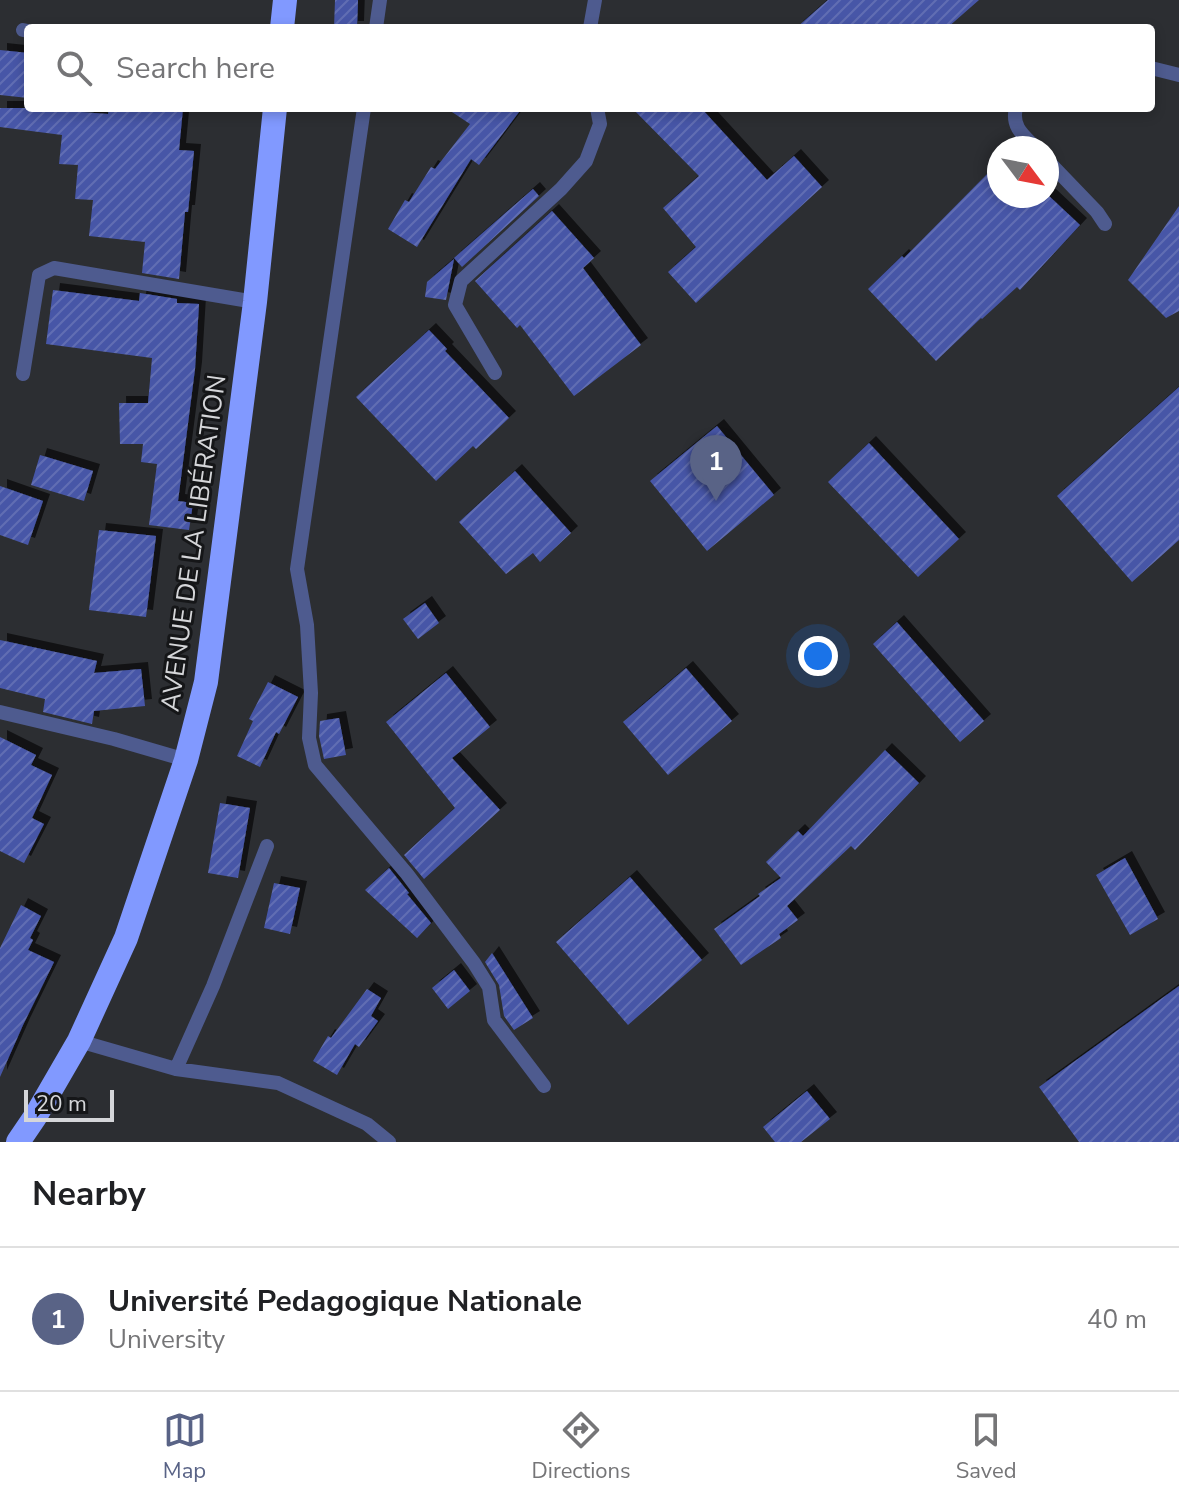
<!DOCTYPE html>
<html lang="en">
<head>
<meta charset="utf-8">
<style>
	body { margin:0; font-family:"Nunito Sans",sans-serif; background:#f6f6f6; color:#202124 }
	.compass { position:absolute; left:987px; top:136px; width:72px; height:72px; border-radius:50%; background:#fff; box-shadow:0 4px 12px #0003; rotate:122deg }
	.scale { position:absolute; left:24px; bottom:20px; width:90px; box-sizing:border-box; padding-left:8px; border:4px solid #d5d6d9; border-top:0; font-size:22px; line-height:28px; white-space:nowrap; color:#d5d6d9; -webkit-text-stroke:6px #151618; paint-order:stroke }
	.you { position:absolute; left:818px; top:656px; width:28px; height:28px; margin:-20px; border:6px solid #fff; border-radius:50%; background:#1a73e8; box-shadow:0 0 0 12px #1a73e833 }
	.badge { display:grid; place-items:center; width:52px; height:52px; border-radius:50%; background:#596386; color:#fff; font-size:26px; font-weight:700 }
	.pin { position:absolute; translate:-50% -66px; filter:drop-shadow(0 2px 4px #0008) }
	.pin::after { content:''; position:absolute; top:42px; width:28px; height:24px; background:inherit; clip-path:polygon(0 0,100% 0,50% 100%) }
	.list { margin:0; padding:0; list-style:none }
	h2 { display:flex; justify-content:space-between; align-items:center; height:104px; margin:0; padding:0 32px; font-size:34px }
	h2 small { font-size:26px; font-weight:400; color:#757577 }
	.list li { display:grid; grid-template-columns:52px 1fr auto; gap:24px; align-items:center; box-sizing:border-box; height:144px; padding:0 32px; border-top:2px solid #e0e0e0 }
	.list b { display:block; font-size:30px; white-space:nowrap }
	.list p { margin:0; font-size:26px; white-space:nowrap; color:#757577 }
	.list em { font-size:26px; font-style:normal; color:#757577 }
	.icon { flex:none; width:44px; height:44px; fill:none; stroke:currentColor; stroke-width:2; stroke-linecap:round; stroke-linejoin:round }
	.map { position:relative; flex:none; width:1179px; height:1142px; overflow:hidden }
	.search { position:absolute; background:#fff; box-shadow:0 4px 12px #0003; left:24px; right:24px; top:24px; height:88px; display:flex; align-items:center; gap:20px; box-sizing:border-box; padding:0 28px; border-radius:8px; color:#757577; font-size:30px }
	.sheet { height:248px; background:#fff }
	nav { display:flex; justify-content:space-around; align-items:center; box-sizing:border-box; height:112px; border-top:2px solid #e0e0e0; background:#fff; font-size:22px; color:#757577 }
	nav a { display:grid; justify-items:center; gap:4px }
	nav .on { color:#596386 }
	.map>svg:first-child { display:block }
	.building { fill:url(#building-hatch); filter:url(#shadow) }
	.lines { fill:none; stroke-linecap:round; stroke-linejoin:round }
	.lane { stroke:#4e5b8f; stroke-width:14 }
	.highway { stroke:#8199ff; stroke-width:24 }
	.labels { text-anchor:middle; stroke-width:6; stroke-linejoin:round; paint-order:stroke }
	.street-label { font-size:26px; fill:#d5d6d9; stroke:#151618 }
</style>
</head>
<body>
<div class="map">
<svg width="1179" height="1142" viewBox="0 0 1179 1142">
	<defs>
		<pattern id="building-hatch" width="6" height="6" patternUnits="userSpaceOnUse" patternTransform="scale(2)"><rect width="6" height="6" fill="#4757a7"/><path d="M-1 1l2-2M0 6l6-6M5 7l2-2" fill="none" stroke="#616eb3"/></pattern>
		<filter id="shadow"><feDropShadow dx="7" dy="-7" stdDeviation="0" flood-color="#0009"/></filter>
	</defs>
	<rect width="100%" height="100%" fill="#2c2e32"/>
	<!-- building -->
	<path class="building" d="M 335,0 L 358,0 L 357,28 L 334,28 Z
		M 828,0 L 979,0 L 947,28 L 796,28 Z
		M 0,50 L 28,53 L 28,98 L 0,95 Z
		M 0,108 L 54,108 L 54,110 L 108,114 L 109,108 L 183,108 L 179,150 L 194,151 L 188,212 L 185,212 L 179,279 L 142,273 L 145,242 L 89,236 L 93,200 L 75,199 L 78,165 L 59,164 L 62,135 L 0,127 Z
		M 446,108 L 522,108 L 479,165 L 471,159 L 417,247 L 388,229 L 405,200 L 409,202 L 431,167 L 435,169 L 470,124 Z
		M 632,108 L 701,108 L 767,180 L 794,156 L 822,187 L 696,303 L 668,272 L 696,247 L 663,208 L 699,176 Z
		M 999,162 L 999,196 L 1049,196 L 1080,225 L 1020,290 L 1017,287 L 982,319 L 981,318 L 936,361 L 868,289 L 902,256 L 904,258 Z
		M 533,189 L 539,196 L 462,267 L 454,258 Z
		M 1179,206 L 1179,311 L 1166,318 L 1128,280 Z
		M 552,211 L 594,258 L 583,268 L 641,345 L 574,396 L 520,325 L 517,328 L 475,281 Z
		M 454,259 L 446,300 L 425,297 L 427,282 Z
		M 53,290 L 139,301 L 140,293 L 177,299 L 177,303 L 199,304 L 195,369 L 178,501 L 193,503 L 189,530 L 149,525 L 157,464 L 141,462 L 143,444 L 120,444 L 119,403 L 148,403 L 152,358 L 46,344 Z
		M 429,330 L 447,349 L 445,351 L 509,418 L 476,449 L 473,446 L 436,481 L 356,397 Z
		M 1179,387 L 1179,540 L 1132,582 L 1057,496 Z
		M 717,426 L 774,495 L 707,551 L 650,481 Z
		M 869,443 L 959,539 L 918,577 L 828,482 Z
		M 40,455 L 93,471 L 84,501 L 31,485 Z
		M 515,471 L 571,533 L 540,562 L 533,553 L 506,574 L 459,522 Z
		M 0,486 L 43,501 L 28,545 L 0,535 Z
		M 99,530 L 156,536 L 146,617 L 89,610 Z
		M 425,603 L 439,623 L 418,639 L 403,619 Z
		M 897,622 L 984,721 L 960,742 L 873,644 Z
		M 0,640 L 97,661 L 94,673 L 141,669 L 145,706 L 94,711 L 92,724 L 43,712 L 45,699 L 0,688 Z
		M 686,668 L 732,721 L 668,775 L 623,722 Z
		M 446,673 L 490,727 L 452,758 L 500,810 L 424,879 L 404,855 L 455,808 L 386,722 Z
		M 268,682 L 298,697 L 279,734 L 276,732 L 260,767 L 237,756 L 253,721 L 249,719 Z
		M 339,718 L 346,755 L 324,759 L 319,736 L 320,721 Z
		M 0,737 L 36,755 L 31,765 L 52,775 L 32,818 L 44,824 L 24,863 L 0,851 Z
		M 885,750 L 919,783 L 855,850 L 851,846 L 787,906 L 798,920 L 779,934 L 781,938 L 741,965 L 714,929 L 760,896 L 758,894 L 781,878 L 766,862 L 798,831 L 803,836 Z
		M 220,803 L 250,808 L 238,878 L 208,873 Z
		M 1125,858 L 1158,919 L 1130,935 L 1096,875 Z
		M 389,868 L 409,893 L 407,894 L 431,923 L 417,938 L 365,890 Z
		M 630,877 L 702,960 L 628,1025 L 556,942 Z
		M 274,883 L 300,888 L 290,934 L 264,928 Z
		M 21,905 L 41,916 L 30,938 L 33,940 L 28,950 L 54,962 L 23,1025 L 0,1077 L 0,948 Z
		M 492,953 L 533,1018 L 514,1030 L 504,1016 L 499,985 L 485,962 Z
		M 454,970 L 470,991 L 448,1009 L 432,988 Z
		M 1179,986 L 1179,1142 L 1079,1142 L 1039,1087 Z
		M 367,989 L 381,998 L 371,1016 L 378,1021 L 359,1047 L 355,1044 L 337,1075 L 313,1061 L 328,1036 L 331,1038 Z
		M 807,1091 L 830,1119 L 801,1142 L 775,1142 L 763,1127 Z"/>
	<g class="lines">
		<!-- lane -->
		<path class="lane" d="M 376,28 L 380,0
			M 590,28 L 595,0
			M 23,30 L 28,31
			M 1151,68 L 1179,75
			M 364,108 L 297,569 L 307,625 L 311,693 L 309,738 L 315,765 L 407,874 L 474,963 L 489,987 L 494,1020 L 544,1086
			M 1016,108 C 1011,127 1024,136 1036,148
			M 1047,160 L 1097,212 L 1105,224
			M 495,373 L 455,305 L 461,281 L 561,189 L 586,161 L 600,124 L 597,108
			M 23,374 L 39,275 L 54,268 L 255,302
			M 0,712 L 114,739 L 186,760
			M 79,1041 L 176,1069 L 278,1083 L 367,1124 L 389,1142
			M 176,1069 L 213,986 L 267,846"/>
		<!-- highway -->
		<path class="highway" d="M 282,28 L 285,0
			M 18,1142 L 35,1117 L 79,1041 L 126,938 L 186,760 L 206,682 L 255,302 L 275,108"/>
	</g>
	<g class="labels">
		<!-- street labels -->
		<g class="street-label">
			<text transform="translate(193 543) rotate(-82)" y="9">AVENUE DE LA LIBÉRATION</text>
		</g>
	</g>
</svg>
<svg class="compass" viewBox="-18 -18 36 36"><path d="M0-13l5 13h-10z" fill="#e53935"/><path d="M0 13l5-13h-10z" fill="#757577"/></svg>
<div class="scale">20 m</div>
<div class="you"></div>
<div class="pin badge" style="left:716px;top:501px">1</div>
<div class="search"><svg class="icon" aria-label="search" viewBox="0 0 24 24"><circle cx="10" cy="10" r="6"/><path d="M15 15l6 6"/></svg>Search here</div>
</div>
<section class="sheet">
<h2>Nearby<small></small></h2>
<ul class="list">
<li><span class="badge">1</span><div><b>Université Pedagogique Nationale</b><p>University</p></div><em>40 m</em></li>
</ul>
</section>
<nav>
<a class="on"><svg class="icon" aria-label="map" viewBox="0 0 24 24"><path d="M3 6l6-2 6 2 6-2v14l-6 2-6-2-6 2zM9 4v14M15 6v14"/></svg>Map</a>
<a><svg class="icon" aria-label="directions" viewBox="0 0 24 24"><path d="M12 3l9 9-9 9-9-9zM9 14v-3h6M13 9l2 2-2 2"/></svg>Directions</a>
<a><svg class="icon" aria-label="saved" viewBox="0 0 24 24"><path d="M7 4h10v16l-5-4-5 4z"/></svg>Saved</a>
</nav>
</body>
</html>
